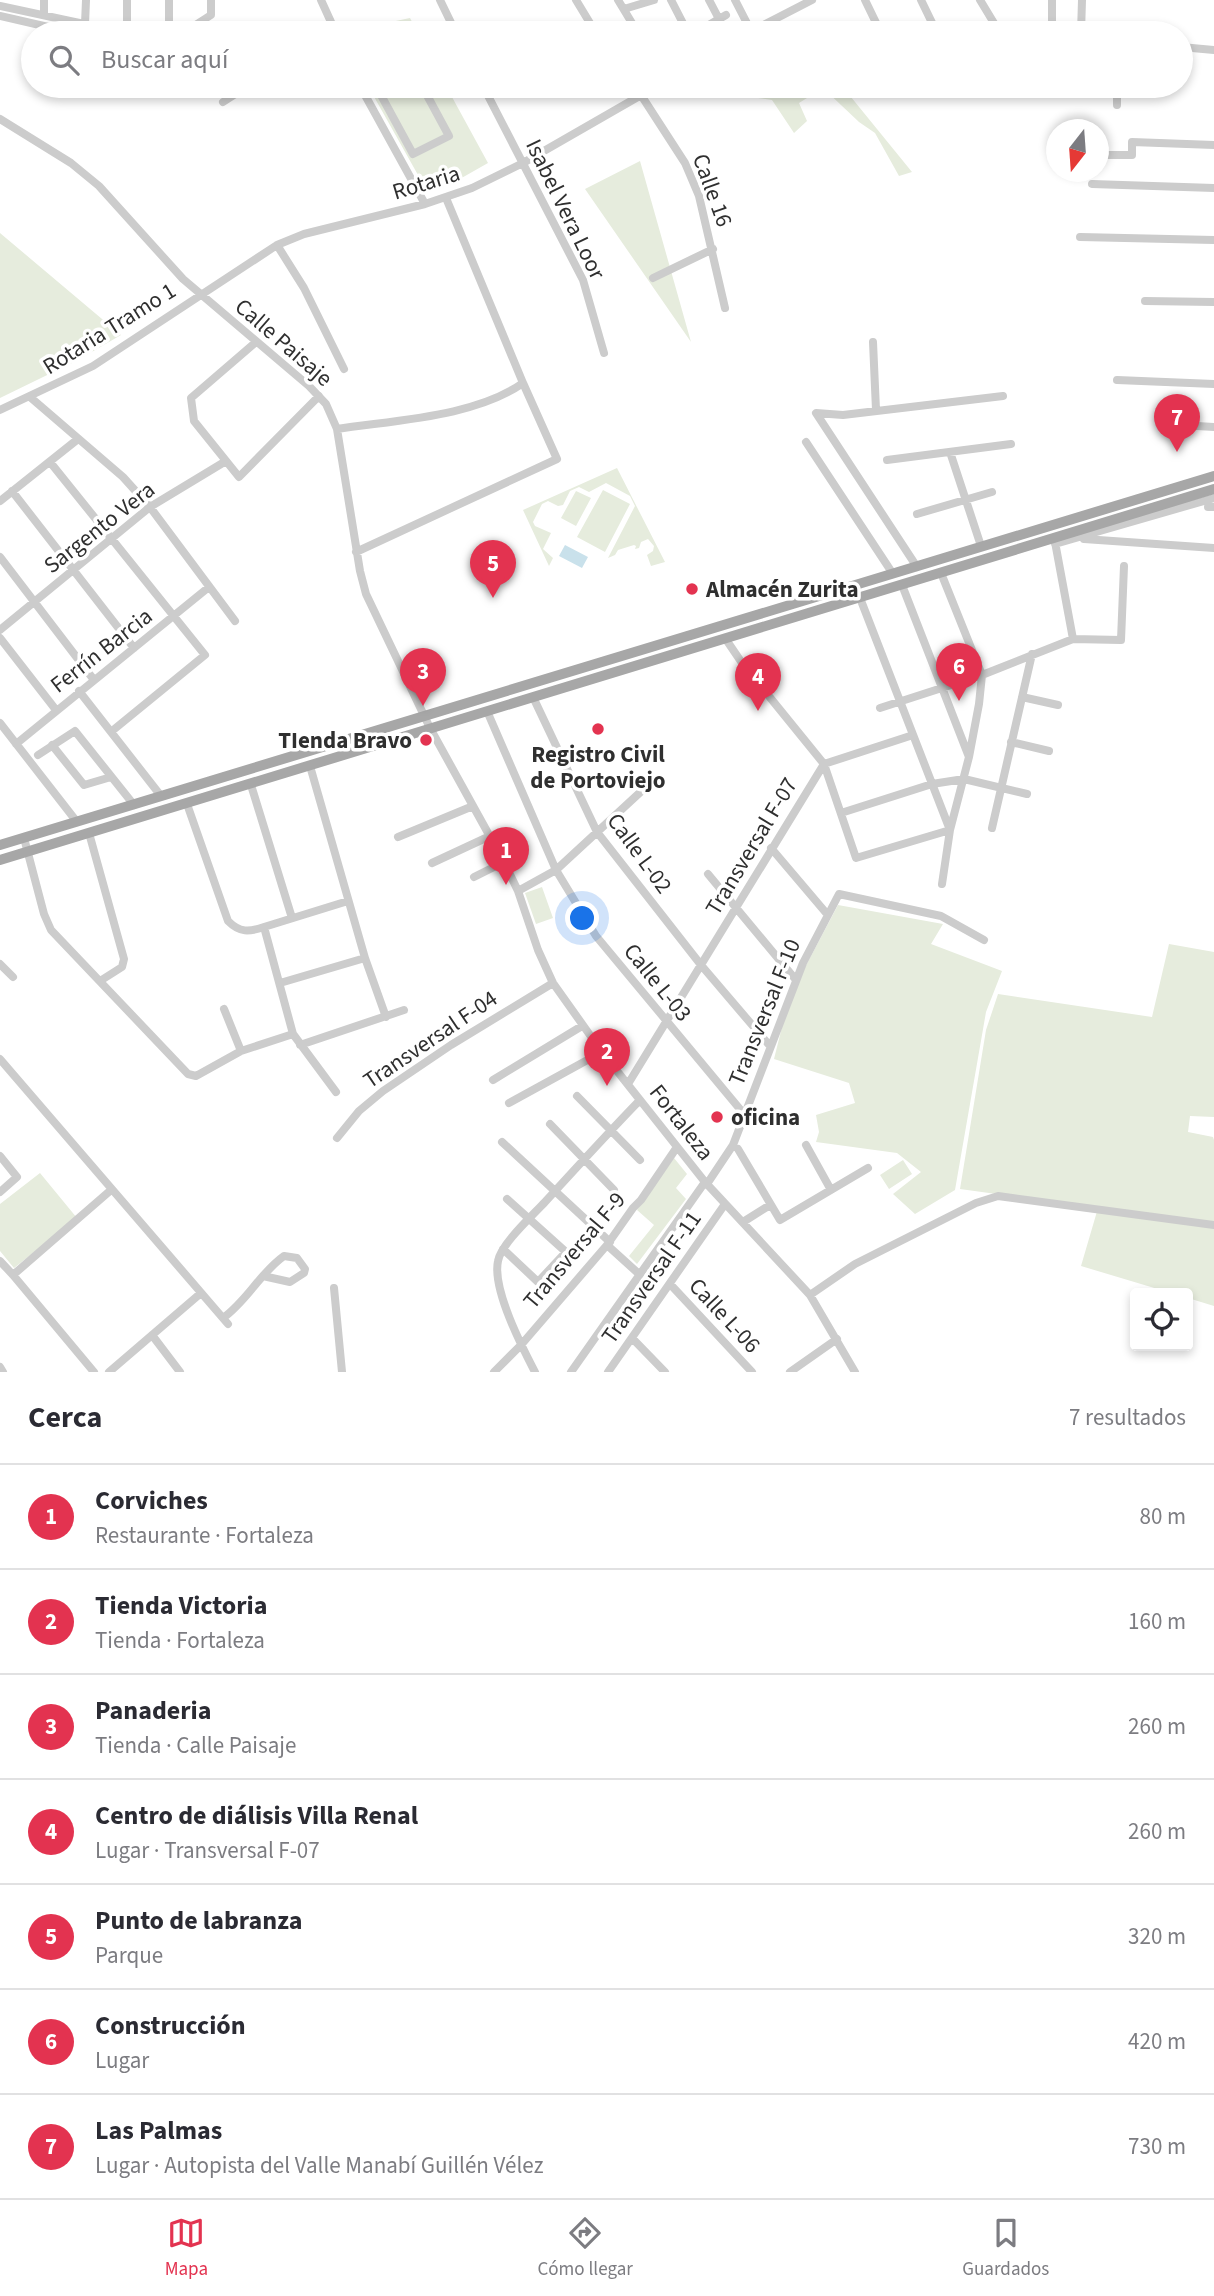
<!DOCTYPE html>
<html lang="es">
<head>
<meta charset="utf-8">
<style>
	body { margin:0; font-family:"Source Sans 3",sans-serif; background:#f7f7f7; color:#2b2b33 }
	.controls { position:absolute; right:21px; bottom:21px; display:grid; overflow:hidden; border-radius:7px; box-shadow:0 4px 10px #0003 }
	.controls button { width:63px; height:63px; display:grid; place-items:center; padding:0; border:0; border-bottom:2px solid #e1e1e2; background:#fff; color:#2b2b33; font:35px sans-serif }
	.compass { position:absolute; left:1046px; top:119px; width:63px; height:63px; border-radius:50%; background:#fff; box-shadow:0 4px 10px #0003; rotate:197deg }
	.you { position:absolute; left:583px; top:919px; width:24px; height:24px; margin:-18px; border:5px solid #fff; border-radius:50%; background:#1a73e8; box-shadow:0 0 0 10px #1a73e833 }
	.badge { display:grid; place-items:center; width:46px; height:46px; border-radius:50%; background:#e33350; color:#fff; font-size:23px; font-weight:700 }
	.pin { position:absolute; translate:-50% -58px; filter:drop-shadow(0 2px 4px #0008) }
	.pin::after { content:''; position:absolute; top:37px; width:24px; height:21px; background:inherit; clip-path:polygon(0 0,100% 0,50% 100%) }
	.list { margin:0; padding:0; list-style:none }
	h2 { display:flex; justify-content:space-between; align-items:center; height:91px; margin:0; padding:0 28px; font-size:30px }
	h2 small { font-size:23px; font-weight:400; color:#7c7c81 }
	.list li { display:grid; grid-template-columns:46px 1fr auto; gap:21px; align-items:center; box-sizing:border-box; height:105px; padding:0 28px; border-top:2px solid #e1e1e2 }
	.list b { display:block; font-size:26px; white-space:nowrap }
	.list p { margin:0; font-size:23px; white-space:nowrap; color:#7c7c81 }
	.list em { font-size:23px; font-style:normal; color:#7c7c81 }
	.icon { flex:none; width:38px; height:38px; fill:none; stroke:currentColor; stroke-width:2; stroke-linecap:round; stroke-linejoin:round }
	.map { position:relative; flex:none; width:1214px; height:1372px; overflow:hidden }
	.search { position:absolute; background:#fff; box-shadow:0 4px 10px #0003; left:21px; right:21px; top:21px; height:77px; display:flex; align-items:center; gap:18px; box-sizing:border-box; padding:0 24px; border-radius:38px; color:#7c7c81; font-size:26px }
	.sheet { height:826px; background:#fff }
	nav { display:flex; justify-content:space-around; align-items:center; box-sizing:border-box; height:98px; border-top:2px solid #e1e1e2; background:#fff; font-size:19px; color:#7c7c81 }
	nav a { display:grid; justify-items:center; gap:4px }
	nav .on { color:#e33350 }
	.map>svg:first-child { display:block }
	.green { fill:#e6ecdd }
	.water { fill:#c9e1eb }
	.lines { fill:none; stroke-linecap:round; stroke-linejoin:round }
	.minor { stroke:#ccc; stroke-width:8 }
	.major { stroke:#a7a7a7; stroke-width:10 }
	.poi-dot { fill:#e33350; stroke:#fff; stroke-width:2.5 }
	.labels { text-anchor:middle; stroke-width:7; stroke-linejoin:round; paint-order:stroke }
	.street-label { font-size:23px; fill:#2f2f2f; stroke:#fff }
	.poi-label { font-size:23px; font-weight:bold; fill:#2f2f2f; stroke:#fff; text-anchor:start }
</style>
</head>
<body>
<div class="map">
<svg width="1214" height="1372" viewBox="0 0 1214 1372">
	<rect width="100%" height="100%" fill="#fff"/>
	<!-- green -->
	<path class="green" d="M 410,18 L 418,33 L 343,32 Z
		M 368,86 L 446,86 L 488,163 L 451,184 L 427,191 Z
		M 748,86 L 842,86 L 912,172 L 899,176 L 875,133 L 859,122 L 823,88 L 799,103 L 807,121 L 794,133 L 772,100 L 758,98 Z
		M 640,161 L 691,342 L 585,189 Z
		M 0,233 L 121,335 L 78,360 L 0,398 Z
		M 617,468 L 665,562 L 651,566 L 647,555 L 653,551 L 654,546 L 648,539 L 641,542 L 639,548 L 635,549 L 636,546 L 634,545 L 618,550 L 615,555 L 608,558 L 635,506 L 630,496 L 606,483 L 589,492 L 579,487 L 570,491 L 563,505 L 558,506 L 548,501 L 542,504 L 533,522 L 535,526 L 551,533 L 543,549 L 553,558 L 549,566 L 523,510 Z
		M 603,490 L 630,504 L 605,552 L 577,537 Z
		M 576,491 L 591,498 L 576,526 L 561,518 Z
		M 542,887 L 553,918 L 536,924 L 525,893 Z
		M 838,905 L 943,924 L 931,944 L 1002,971 L 986,1012 L 955,1190 L 915,1214 L 893,1194 L 921,1172 L 897,1153 L 816,1142 L 819,1132 L 816,1115 L 855,1103 L 849,1083 L 774,1059 L 783,1023 L 801,975 Z
		M 1169,944 L 1214,952 L 1214,1117 L 1190,1116 L 1188,1132 L 1213,1137 L 1214,1140 L 1214,1306 L 1188,1298 L 1188,1293 L 1171,1293 L 1081,1266 L 1098,1208 L 960,1189 L 986,1030 L 998,994 L 1152,1017 Z
		M 674,1158 L 687,1174 L 676,1188 L 686,1199 L 637,1264 L 629,1256 L 654,1225 L 637,1210 Z
		M 903,1160 L 912,1174 L 889,1189 L 880,1175 Z
		M 40,1173 L 77,1218 L 14,1268 L 0,1251 L 0,1204 Z"/>
	<!-- water -->
	<path class="water" d="M 565,545 L 588,557 L 582,568 L 559,556 Z"/>
	<g class="lines">
		<!-- minor -->
		<path class="minor" d="M 321,0 L 336,33
			M 440,0 L 456,33
			M 576,0 L 596,33
			M 618,0 L 638,33
			M 671,0 L 688,33
			M 709,0 L 719,19
			M 735,0 L 751,31
			M 865,0 L 881,33
			M 921,0 L 937,33
			M 980,0 L 1000,33
			M 1052,0 L 1052,25
			M 0,6 L 126,33
			M 624,9 L 654,0
			M 44,15 L 44,0
			M 0,16 L 57,29
			M 85,24 L 86,0
			M 127,33 L 127,0
			M 169,33 L 169,0
			M 183,33 L 211,15 L 211,0
			M 695,33 L 726,15
			M 748,33 L 812,0
			M 1081,33 L 1082,0
			M 1181,47 L 1214,50
			M 360,86 L 425,204
			M 376,86 L 413,154 L 449,136 L 422,86
			M 483,86 L 583,280 L 604,353
			M 641,95 L 685,163 L 699,196 L 725,308
			M 223,102 L 248,86
			M 1117,105 L 1117,86
			M 0,119 L 71,163 L 99,186 L 183,279 L 309,386 L 326,404 L 337,429 L 360,571 L 366,594 L 430,728 L 504,862 L 518,891 L 538,950 L 553,983 L 602,1052 L 705,1182 L 810,1295 L 855,1372
			M 1098,155 L 1132,155 L 1132,142 L 1214,145
			M 1092,184 L 1214,188
			M 1080,237 L 1214,240
			M 277,245 L 304,288 L 344,369
			M 653,278 L 713,249
			M 1145,301 L 1214,302
			M 256,342 L 191,398 L 194,421 L 239,477 L 319,396
			M 873,342 L 876,410
			M 1117,380 L 1214,384
			M 30,397 L 123,477 L 150,507 L 235,621
			M 0,410 L 93,366 L 277,245 L 304,234 L 425,204 L 472,188 L 523,163 L 657,86
			M 1180,425 L 1214,427
			M 337,429 C 395,420 475,417 523,383 L 446,198
			M 806,442 L 893,574
			M 950,452 L 981,546
			M 887,460 L 1011,444
			M 50,462 L 205,655 L 112,731
			M 12,491 L 134,648
			M 0,501 L 78,439
			M 1208,507 L 1214,507
			M 917,514 L 992,492
			M 1084,539 L 1214,548
			M 1055,542 L 1073,639
			M 1055,544 L 1214,498
			M 356,552 L 557,459 L 523,383
			M 0,557 L 94,680
			M 917,567 L 816,413 L 843,415 L 1003,396
			M 941,573 L 982,675 L 979,704 L 969,757
			M 902,585 L 969,757 L 950,830 L 856,858 L 824,764 L 913,735
			M 860,598 L 950,830 L 942,884
			M 0,630 L 150,507 L 226,461
			M 0,638 L 56,710
			M 79,691 L 161,796
			M 533,697 L 597,832 L 701,965 L 770,1046
			M 1022,697 L 1058,705
			M 880,708 L 982,675 L 1073,639 L 1121,640 L 1124,566
			M 487,711 L 556,870 L 596,936 L 744,1114
			M 0,723 L 77,822
			M 1011,742 L 1049,751
			M 16,744 L 209,587
			M 52,745 L 84,785 L 111,777
			M 38,755 L 75,731 L 134,805
			M 310,766 L 365,958 L 386,1017
			M 251,785 L 292,918
			M 187,804 L 228,921 C 240,933 249,932 264,927 L 293,1034 L 336,1092
			M 841,813 L 932,784 L 964,779 L 1027,794
			M 992,828 L 1032,654
			M 89,833 L 124,959 L 122,967 L 100,981
			M 398,837 L 473,806
			M 24,838 L 44,914 L 51,930 L 188,1074 L 196,1076 L 241,1051 L 293,1034
			M 771,848 L 827,914
			M 432,863 L 490,836
			M 708,874 L 796,980
			M 474,877 L 504,862
			M 518,891 L 556,870 L 647,786
			M 264,927 L 348,901
			M 0,964 L 13,977
			M 280,983 L 365,958
			M 224,1009 L 241,1051
			M 300,1045 L 404,1010
			M 0,1059 L 228,1324
			M 493,1080 L 582,1026
			M 628,1084 L 824,764 L 742,663 L 725,638
			M 577,1096 L 640,1160
			M 509,1103 L 602,1052
			M 550,1124 L 614,1190
			M 337,1138 L 359,1111 L 383,1091 L 451,1045 L 553,983
			M 502,1142 L 610,1242
			M 806,1145 L 831,1190
			M 738,1149 L 780,1220 L 868,1168
			M 0,1156 L 17,1177 L 0,1192
			M 743,1222 L 770,1205
			M 607,1245 L 639,1274
			M 503,1249 L 538,1282 L 566,1252 L 507,1199
			M 0,1261 L 13,1275 L 111,1190
			M 13,1275 L 94,1372
			M 670,1284 L 752,1372
			M 334,1288 L 342,1372
			M 810,1295 L 855,1264 L 976,1203 L 998,1196 L 1214,1225
			M 223,1318 C 247,1301 260,1273 284,1256 L 297,1258 L 305,1269 L 304,1273 L 290,1282 L 263,1276
			M 152,1335 L 180,1372
			M 632,1338 L 665,1372
			M 0,1367 L 3,1372
			M 109,1372 L 201,1293
			M 494,1372 L 521,1345 L 607,1245 L 633,1208 L 641,1200 L 677,1147
			M 535,1372 C 522,1347 492,1289 498,1261 C 501,1244 532,1216 545,1202 C 576,1168 608,1133 640,1100
			M 571,1372 L 705,1182 L 707,1184 L 733,1145 L 803,963 L 839,894 L 941,916 L 984,940
			M 608,1372 L 725,1204
			M 790,1372 L 837,1339"/>
		<!-- major -->
		<path class="major" d="M 0,845 L 1214,476
			M 0,860 L 1214,489"/>
	</g>
	<!-- markers -->
	<g class="poi-dot">
		<circle cx="692" cy="589" r="7"/>
		<circle cx="598" cy="729" r="7"/>
		<circle cx="426" cy="740" r="7"/>
		<circle cx="717" cy="1117" r="7"/>
	</g>
	<g class="labels">
		<!-- street labels -->
		<g class="street-label">
			<text transform="translate(426 182) rotate(-17)" y="8">Rotaria</text>
			<text transform="translate(713 190) rotate(70)" y="8">Calle 16</text>
			<text transform="translate(566 209) rotate(64)" y="8">Isabel Vera Loor</text>
			<text transform="translate(109 328) rotate(-32)" y="8">Rotaria Tramo 1</text>
			<text transform="translate(284 342) rotate(41)" y="8">Calle Paisaje</text>
			<text transform="translate(99 527) rotate(-38)" y="8">Sargento Vera</text>
			<text transform="translate(101 650) rotate(-38)" y="8">Ferrín Barcia</text>
			<text transform="translate(751 846) rotate(-59)" y="8">Transversal F-07</text>
			<text transform="translate(640 853) rotate(54)" y="8">Calle L-02</text>
			<text transform="translate(658 982) rotate(51)" y="8">Calle L-03</text>
			<text transform="translate(764 1012) rotate(-68)" y="8">Transversal F-10</text>
			<text transform="translate(430 1039) rotate(-34)" y="8">Transversal F-04</text>
			<text transform="translate(682 1122) rotate(52)" y="8">Fortaleza</text>
			<text transform="translate(574 1250) rotate(-50)" y="8">Transversal F-9</text>
			<text transform="translate(651 1277) rotate(-55)" y="8">Transversal F-11</text>
			<text transform="translate(725 1315) rotate(47)" y="8">Calle L-06</text>
		</g>
		<!-- poi labels -->
		<g class="poi-label">
			<text x="706" y="597">Almacén Zurita</text>
			<text x="412" y="748" text-anchor="end">TIenda Bravo</text>
			<text x="598" y="762" text-anchor="middle">Registro Civil<tspan x="598" dy="26">de Portoviejo</tspan></text>
			<text x="731" y="1125">oficina</text>
		</g>
	</g>
</svg>
<div class="controls">
<button><svg class="icon" aria-label="locate" viewBox="0 0 24 24"><circle cx="12" cy="12" r="6"/><path d="M12 2v4M12 18v4M2 12h4M18 12h4"/></svg></button>
</div>
<svg class="compass" viewBox="-18 -18 36 36"><path d="M0-13l5 13h-10z" fill="#e53935"/><path d="M0 13l5-13h-10z" fill="#7c7c81"/></svg>
<div class="you"></div>
<div class="pin badge" style="left:506px;top:885px">1</div>
<div class="pin badge" style="left:607px;top:1086px">2</div>
<div class="pin badge" style="left:423px;top:706px">3</div>
<div class="pin badge" style="left:758px;top:711px">4</div>
<div class="pin badge" style="left:493px;top:598px">5</div>
<div class="pin badge" style="left:959px;top:701px">6</div>
<div class="pin badge" style="left:1177px;top:452px">7</div>
<div class="search"><svg class="icon" aria-label="search" viewBox="0 0 24 24"><circle cx="10" cy="10" r="6"/><path d="M15 15l6 6"/></svg>Buscar aquí</div>
</div>
<section class="sheet">
<h2>Cerca<small>7 resultados</small></h2>
<ul class="list">
<li><span class="badge">1</span><div><b>Corviches</b><p>Restaurante · Fortaleza</p></div><em>80 m</em></li>
<li><span class="badge">2</span><div><b>Tienda Victoria</b><p>Tienda · Fortaleza</p></div><em>160 m</em></li>
<li><span class="badge">3</span><div><b>Panaderia</b><p>Tienda · Calle Paisaje</p></div><em>260 m</em></li>
<li><span class="badge">4</span><div><b>Centro de diálisis Villa Renal</b><p>Lugar · Transversal F-07</p></div><em>260 m</em></li>
<li><span class="badge">5</span><div><b>Punto de labranza</b><p>Parque</p></div><em>320 m</em></li>
<li><span class="badge">6</span><div><b>Construcción</b><p>Lugar</p></div><em>420 m</em></li>
<li><span class="badge">7</span><div><b>Las Palmas</b><p>Lugar · Autopista del Valle Manabí Guillén Vélez</p></div><em>730 m</em></li>
</ul>
</section>
<nav>
<a class="on"><svg class="icon" aria-label="map" viewBox="0 0 24 24"><path d="M3 6l6-2 6 2 6-2v14l-6 2-6-2-6 2zM9 4v14M15 6v14"/></svg>Mapa</a>
<a><svg class="icon" aria-label="directions" viewBox="0 0 24 24"><path d="M12 3l9 9-9 9-9-9zM9 14v-3h6M13 9l2 2-2 2"/></svg>Cómo llegar</a>
<a><svg class="icon" aria-label="saved" viewBox="0 0 24 24"><path d="M7 4h10v16l-5-4-5 4z"/></svg>Guardados</a>
</nav>
</body>
</html>
